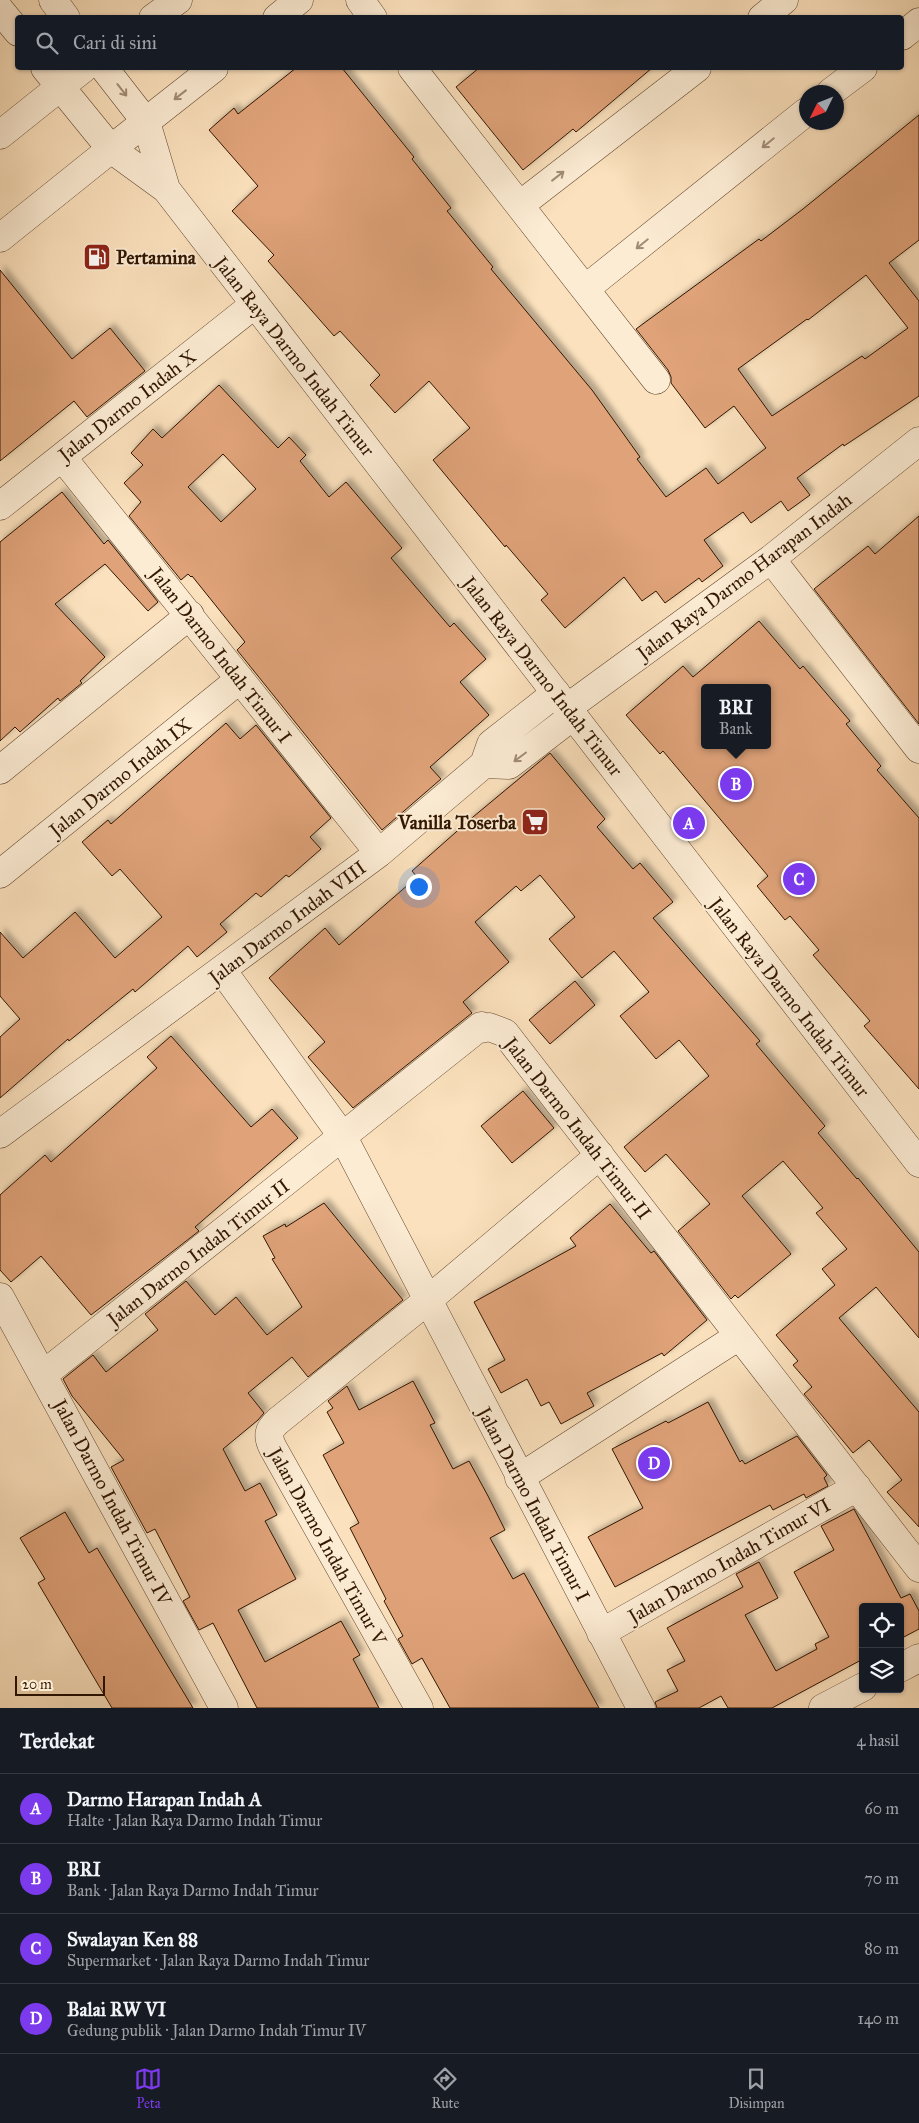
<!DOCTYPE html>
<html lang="id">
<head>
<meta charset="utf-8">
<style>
	body { margin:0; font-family:"IM FELL Great Primer",serif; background:#242831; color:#f1f3f6 }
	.controls { position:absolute; right:15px; bottom:15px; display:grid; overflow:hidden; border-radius:5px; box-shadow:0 1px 4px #0004 }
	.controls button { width:45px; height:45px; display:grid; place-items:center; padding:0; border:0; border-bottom:1px solid #363941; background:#171b24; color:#f1f3f6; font:25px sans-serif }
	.compass { position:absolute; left:799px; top:85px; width:45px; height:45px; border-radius:50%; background:#171b24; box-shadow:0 1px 4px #0004; rotate:227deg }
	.scale { position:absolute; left:15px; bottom:12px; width:90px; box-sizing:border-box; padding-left:5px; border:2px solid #311600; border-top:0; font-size:14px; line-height:18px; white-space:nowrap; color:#311600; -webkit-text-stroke:4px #fcecd4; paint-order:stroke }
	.you { position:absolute; left:418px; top:886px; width:18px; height:18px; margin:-12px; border:4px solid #fff; border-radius:50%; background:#1a73e8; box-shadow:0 0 0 8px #1a73e833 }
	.badge { display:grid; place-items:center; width:32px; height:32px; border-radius:50%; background:#7c3aed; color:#fff; font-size:16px; font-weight:700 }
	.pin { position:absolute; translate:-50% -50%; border:2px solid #fff; box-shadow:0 1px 5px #0006 }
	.popup { position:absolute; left:701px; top:684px; width:70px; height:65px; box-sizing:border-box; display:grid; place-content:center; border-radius:5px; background:#171b24; filter:drop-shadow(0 1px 4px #0005); font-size:16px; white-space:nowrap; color:#9ea1a6 }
	.popup b { font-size:19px; color:#f1f3f6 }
	.popup::after { content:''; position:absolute; left:50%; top:100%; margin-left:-10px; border:10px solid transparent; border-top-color:#171b24 }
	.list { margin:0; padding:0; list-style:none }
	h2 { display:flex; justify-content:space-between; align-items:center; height:65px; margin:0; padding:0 20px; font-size:21px }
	h2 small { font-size:16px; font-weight:400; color:#9ea1a6 }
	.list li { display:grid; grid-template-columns:32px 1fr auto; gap:15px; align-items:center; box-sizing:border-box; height:70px; padding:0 20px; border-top:1px solid #363941 }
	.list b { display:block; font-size:19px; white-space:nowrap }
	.list p { margin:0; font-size:16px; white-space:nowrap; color:#9ea1a6 }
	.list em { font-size:16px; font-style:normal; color:#9ea1a6 }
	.icon { flex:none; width:28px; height:28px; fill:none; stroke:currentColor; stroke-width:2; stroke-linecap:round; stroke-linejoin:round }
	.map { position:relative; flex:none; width:919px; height:1708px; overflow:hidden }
	.search { position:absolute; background:#171b24; box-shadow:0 1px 4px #0004; left:15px; right:15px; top:15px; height:55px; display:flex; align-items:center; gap:12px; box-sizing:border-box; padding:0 18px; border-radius:5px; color:#9ea1a6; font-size:19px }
	.sheet { height:345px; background:#171b24 }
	nav { display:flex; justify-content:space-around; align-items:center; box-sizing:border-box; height:70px; border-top:1px solid #363941; background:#171b24; font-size:14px; color:#9ea1a6 }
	nav a { display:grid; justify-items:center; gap:2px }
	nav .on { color:#7c3aed }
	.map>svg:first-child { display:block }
	.building { fill:#dfa279; stroke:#311600; fill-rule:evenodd; filter:url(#shadow) }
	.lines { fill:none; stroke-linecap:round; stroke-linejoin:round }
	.minor-casing { stroke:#64492f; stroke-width:29 }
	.tertiary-casing { stroke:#64492f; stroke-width:29 }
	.minor { stroke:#fcecd4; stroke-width:28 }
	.tertiary { stroke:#fcecd4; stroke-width:28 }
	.oneway { stroke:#a18c75 }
	.labels { text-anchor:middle; stroke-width:4; stroke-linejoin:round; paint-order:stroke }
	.poi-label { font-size:19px; font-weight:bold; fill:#311600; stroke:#fcecd4; text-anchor:start }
	.street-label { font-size:19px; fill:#311600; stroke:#fcecd4 }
</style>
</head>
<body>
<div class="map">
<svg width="919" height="1708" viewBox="0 0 919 1708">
	<defs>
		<filter id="shadow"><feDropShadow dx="4.5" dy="-4.5" stdDeviation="2.5" flood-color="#0004"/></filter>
	</defs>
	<rect width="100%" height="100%" fill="#fbe1bd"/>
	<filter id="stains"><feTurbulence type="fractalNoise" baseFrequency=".004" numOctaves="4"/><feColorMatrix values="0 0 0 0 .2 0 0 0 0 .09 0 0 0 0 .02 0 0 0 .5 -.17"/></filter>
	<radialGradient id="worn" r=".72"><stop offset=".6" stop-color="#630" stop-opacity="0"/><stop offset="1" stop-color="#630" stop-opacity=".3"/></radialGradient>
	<!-- building -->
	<path class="building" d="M 296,68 L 342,68 L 414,157 L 412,159 L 451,208 L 447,211 L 493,267 L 491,269 L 592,390 L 640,457 L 637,459 L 666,497 L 706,468 L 718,484 L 766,448 L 734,406 L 705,428 L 671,383 L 671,377 L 668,370 L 636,329 L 759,239 L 761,241 L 803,209 L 919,115 L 919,240 L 889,263 L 919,301 L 919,396 L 844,446 L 843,444 L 797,478 L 810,495 L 788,511 L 781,501 L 751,523 L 743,512 L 704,540 L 723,566 L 702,582 L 699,578 L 665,603 L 656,591 L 642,601 L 624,577 L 565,628 L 541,600 L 548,594 L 506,545 L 505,547 L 433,460 L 470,428 L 429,381 L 395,413 L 370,385 L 380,375 L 340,331 L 334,336 L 268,261 L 274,255 L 232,211 L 258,186 L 209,130 L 234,108 L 238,114 ZM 866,275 L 908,328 L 865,359 L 862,356 L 772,416 L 738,369 L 807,319 L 808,320 Z
		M 479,68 L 652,68 L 576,132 L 573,129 L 523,170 L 456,87 Z
		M 0,270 L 72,359 L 110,328 L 145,371 L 87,417 L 74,401 L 0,461 Z
		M 219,385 L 278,448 L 289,437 L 306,455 L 300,461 L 329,497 L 346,482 L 402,548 L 391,558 L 450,627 L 454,623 L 486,659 L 460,682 L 489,715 L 430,767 L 441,779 L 382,830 L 237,650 L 245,642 L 192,576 L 191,577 L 188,574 L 181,580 L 129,516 L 141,502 L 124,483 L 143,465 L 131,453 L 153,429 L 162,438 ZM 223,454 L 256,489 L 221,522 L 188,487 Z
		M 62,492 L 104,544 L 108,540 L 158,602 L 148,611 L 105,564 L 55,604 L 105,657 L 80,681 L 82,683 L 60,701 L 58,698 L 20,732 L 15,727 L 0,741 L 0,542 Z
		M 919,516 L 919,724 L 814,589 L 868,546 L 875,554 Z
		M 759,621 L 800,669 L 803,666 L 850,721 L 846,724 L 881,766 L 877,770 L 919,818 L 919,1089 L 864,1026 L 870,1021 L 813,955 L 819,950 L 790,916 L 785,920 L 757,886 L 768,876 L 663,751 L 660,754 L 626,715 L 683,666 L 693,677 ZM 705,688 L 767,688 L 767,745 L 705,745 Z
		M 226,723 L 240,739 L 256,725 L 331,818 L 310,837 L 321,849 L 289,877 L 286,875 L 261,897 L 256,893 L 220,924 L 227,932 L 197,957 L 188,946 L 135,992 L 133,989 L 69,1041 L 68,1039 L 0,1098 L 0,1037 L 20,1019 L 0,996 L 0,932 L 23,958 L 75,912 L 115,958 L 162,917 L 120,869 L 112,876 L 82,842 L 108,820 L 111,824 Z
		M 550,753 L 605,819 L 597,827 L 633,869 L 640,863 L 673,902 L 653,918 L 760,1041 L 756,1044 L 825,1126 L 818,1133 L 857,1179 L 858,1178 L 919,1252 L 919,1338 L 876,1287 L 839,1318 L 919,1412 L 919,1527 L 887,1492 L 902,1480 L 869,1440 L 853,1453 L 804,1394 L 812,1387 L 793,1365 L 798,1361 L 776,1335 L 835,1285 L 822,1269 L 847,1249 L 816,1213 L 823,1208 L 783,1161 L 742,1196 L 791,1254 L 738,1298 L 735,1295 L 731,1299 L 678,1231 L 710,1204 L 666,1154 L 645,1172 L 624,1147 L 709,1076 L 679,1040 L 656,1059 L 620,1016 L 649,992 L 614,951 L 582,978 L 549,939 L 575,917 L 540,875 L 521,891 L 516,886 L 475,922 L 509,962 L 463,1002 L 472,1013 L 353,1108 L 308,1057 L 325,1042 L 269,978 L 325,928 L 339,945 L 417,877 L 412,871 L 473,817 Z
		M 575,981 L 595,1005 L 550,1044 L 529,1020 Z
		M 171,1036 L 251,1127 L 272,1109 L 298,1138 L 195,1227 L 199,1231 L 91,1315 L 41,1256 L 11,1282 L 0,1270 L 0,1195 L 45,1155 L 51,1162 L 157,1068 L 147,1057 Z
		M 523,1091 L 554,1128 L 512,1163 L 481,1126 Z
		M 324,1203 L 403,1300 L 308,1377 L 292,1357 L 248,1393 L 264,1413 L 258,1420 L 223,1449 L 245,1491 L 260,1483 L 277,1515 L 265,1521 L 296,1579 L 238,1610 L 265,1662 L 341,1621 L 360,1655 L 353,1659 L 379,1708 L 257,1708 L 213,1623 L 199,1630 L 183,1601 L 190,1597 L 155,1529 L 147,1533 L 111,1467 L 124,1460 L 72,1396 L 63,1379 L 93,1355 L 106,1372 L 158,1330 L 145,1314 L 186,1281 L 215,1315 L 236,1297 L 267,1335 L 302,1307 L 272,1259 L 275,1258 L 263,1236 L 285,1224 L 286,1227 Z
		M 610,1204 L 651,1253 L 654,1251 L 707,1320 L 664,1356 L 662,1353 L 587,1393 L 594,1406 L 561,1424 L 549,1402 L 541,1406 L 527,1379 L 501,1393 L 488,1369 L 505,1360 L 474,1302 L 576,1246 L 570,1238 Z
		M 413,1381 L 435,1423 L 430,1425 L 453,1469 L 469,1461 L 488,1496 L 505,1530 L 490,1538 L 513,1579 L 524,1573 L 599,1708 L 450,1708 L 422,1658 L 412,1664 L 398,1639 L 403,1636 L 384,1601 L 386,1599 L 350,1528 L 359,1523 L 323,1455 L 344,1443 L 327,1412 L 333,1408 L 328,1401 L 347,1386 L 359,1410 Z
		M 708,1402 L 740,1462 L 742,1460 L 745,1464 L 797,1436 L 827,1475 L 824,1478 L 828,1486 L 806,1498 L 804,1494 L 773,1510 L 770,1505 L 615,1587 L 588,1537 L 643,1508 L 612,1449 L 666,1421 L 668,1423 Z
		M 854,1509 L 901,1598 L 910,1594 L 919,1611 L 919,1629 L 900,1639 L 900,1607 L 863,1607 L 863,1659 L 772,1708 L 728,1708 L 721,1696 L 699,1708 L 657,1708 L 655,1702 L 678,1691 L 667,1670 L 685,1661 L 667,1628 L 743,1587 L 736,1574 L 759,1562 L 778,1598 L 745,1615 L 776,1671 L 817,1649 L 815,1644 L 829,1637 L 794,1572 L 834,1550 L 821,1526 Z
		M 65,1512 L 89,1553 L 97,1548 L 193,1708 L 112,1708 L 38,1583 L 45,1579 L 20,1538 Z"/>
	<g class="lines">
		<!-- minor casing -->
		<g class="minor-casing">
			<path id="minor" d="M 360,0 L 373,18
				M 762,18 L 784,0
				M 902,36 L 919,22
				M 412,68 L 656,380
				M 831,92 L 863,68
				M 0,135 L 60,87
				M 520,205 L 697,68
				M 0,238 L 111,149
				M 585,289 L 806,112
				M 62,457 L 379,853
				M 0,506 L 255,304
				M 771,559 L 919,749
				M 567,708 L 771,559 L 919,441
				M 484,764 L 509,765 L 573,716
				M 0,770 L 190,615
				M 0,874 L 240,679
				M 222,970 L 343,1137 L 641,1708
				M 0,1134 L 379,853 L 484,764 L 491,744 L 556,693
				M 0,1297 L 224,1708
				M 44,1374 L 481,1026 L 481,1029 L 489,1027 L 505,1033 L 919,1568
				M 519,1478 L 739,1336
				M 601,1633 L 857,1487
				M 900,1668 L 919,1658
				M 419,1708 L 273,1448 C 267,1436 268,1430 278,1421 L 428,1300 L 600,1155
				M 823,1708 L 863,1687"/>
		</g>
		<!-- tertiary casing -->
		<g class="tertiary-casing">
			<path id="tertiary" d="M 53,0 L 66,18
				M 0,10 L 18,32
				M 153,18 L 178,0
				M 277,18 L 299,0
				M 45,68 L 111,149 L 166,189 L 919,1163
				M 104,68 L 146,122 L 166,189
				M 60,87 L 84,68
				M 111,149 L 214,68"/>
		</g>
		<!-- minor -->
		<use href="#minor" class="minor"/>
		<!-- tertiary -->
		<use href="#tertiary" class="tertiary"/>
	</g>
	<!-- one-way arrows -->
	<defs><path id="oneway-shaft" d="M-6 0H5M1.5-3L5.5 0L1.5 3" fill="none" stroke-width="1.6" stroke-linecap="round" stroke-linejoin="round" transform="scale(1.25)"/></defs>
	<g class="oneway">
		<use href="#oneway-shaft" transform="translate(122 90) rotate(52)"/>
		<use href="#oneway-shaft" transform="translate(180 95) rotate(142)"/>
		<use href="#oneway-shaft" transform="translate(768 143) rotate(141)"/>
		<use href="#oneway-shaft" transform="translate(558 176) rotate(-38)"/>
		<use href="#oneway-shaft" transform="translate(642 244) rotate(141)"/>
		<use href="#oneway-shaft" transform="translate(520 757) rotate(143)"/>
	</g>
	<!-- icons -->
	<defs>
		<g id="fuel-square" transform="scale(1.4375)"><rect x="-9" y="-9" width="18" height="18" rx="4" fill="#8f2418" stroke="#fcecd4"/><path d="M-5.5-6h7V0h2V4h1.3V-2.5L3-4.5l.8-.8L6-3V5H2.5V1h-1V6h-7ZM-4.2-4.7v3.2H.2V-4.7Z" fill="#fff"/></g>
		<g id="supermarket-square" transform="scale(1.4375)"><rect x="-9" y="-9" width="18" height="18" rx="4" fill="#8f2418" stroke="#fcecd4"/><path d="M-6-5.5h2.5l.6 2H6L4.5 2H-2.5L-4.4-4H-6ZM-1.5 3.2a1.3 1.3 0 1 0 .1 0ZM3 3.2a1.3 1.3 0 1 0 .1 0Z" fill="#fff"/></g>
	</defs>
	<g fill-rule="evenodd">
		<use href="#fuel-square" x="97" y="257"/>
		<use href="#supermarket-square" x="535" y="822"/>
	</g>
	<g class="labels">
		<!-- poi labels -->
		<g class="poi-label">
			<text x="116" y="264">Pertamina</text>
			<text x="516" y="829" text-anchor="end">Vanilla Toserba</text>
		</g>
		<!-- street labels -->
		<g class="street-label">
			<text transform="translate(295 356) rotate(52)" y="7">Jalan Raya Darmo Indah Timur</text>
			<text transform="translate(127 405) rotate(-38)" y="7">Jalan Darmo Indah X</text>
			<text transform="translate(744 576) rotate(-37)" y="7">Jalan Raya Darmo Harapan Indah</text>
			<text transform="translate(221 655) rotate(52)" y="7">Jalan Darmo Indah Timur I</text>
			<text transform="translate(543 676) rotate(52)" y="7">Jalan Raya Darmo Indah Timur</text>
			<text transform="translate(120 777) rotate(-39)" y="7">Jalan Darmo Indah IX</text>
			<text transform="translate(287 922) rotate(-37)" y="7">Jalan Darmo Indah VIII</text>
			<text transform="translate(790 997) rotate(52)" y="7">Jalan Raya Darmo Indah Timur</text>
			<text transform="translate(578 1128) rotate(52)" y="7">Jalan Darmo Indah Timur II</text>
			<text transform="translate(198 1252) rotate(-38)" y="7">Jalan Darmo Indah Timur II</text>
			<text transform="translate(113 1502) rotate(62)" y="7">Jalan Darmo Indah Timur IV</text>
			<text transform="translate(534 1504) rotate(62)" y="7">Jalan Darmo Indah Timur I</text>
			<text transform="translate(328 1546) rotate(61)" y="7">Jalan Darmo Indah Timur V</text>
			<text transform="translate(729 1560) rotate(-30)" y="7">Jalan Darmo Indah Timur VI</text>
		</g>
	</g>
	<rect width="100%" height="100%" filter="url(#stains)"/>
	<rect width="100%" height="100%" fill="url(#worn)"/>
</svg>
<div class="controls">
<button><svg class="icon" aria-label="locate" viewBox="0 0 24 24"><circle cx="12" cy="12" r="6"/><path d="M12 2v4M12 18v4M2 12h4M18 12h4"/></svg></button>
<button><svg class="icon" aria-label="layers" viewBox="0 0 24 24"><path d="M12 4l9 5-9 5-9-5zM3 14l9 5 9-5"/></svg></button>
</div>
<svg class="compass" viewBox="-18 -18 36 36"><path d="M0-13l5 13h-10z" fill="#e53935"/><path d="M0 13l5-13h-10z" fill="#9ea1a6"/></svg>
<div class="scale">20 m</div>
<div class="you"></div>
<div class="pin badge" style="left:689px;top:823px">A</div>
<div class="pin badge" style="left:736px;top:784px">B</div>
<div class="popup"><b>BRI</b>Bank</div>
<div class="pin badge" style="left:799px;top:879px">C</div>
<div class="pin badge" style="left:654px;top:1463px">D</div>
<div class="search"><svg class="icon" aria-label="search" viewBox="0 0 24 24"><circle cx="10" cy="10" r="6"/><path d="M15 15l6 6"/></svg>Cari di sini</div>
</div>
<section class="sheet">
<h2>Terdekat<small>4 hasil</small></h2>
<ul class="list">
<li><span class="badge">A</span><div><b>Darmo Harapan Indah A</b><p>Halte · Jalan Raya Darmo Indah Timur</p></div><em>60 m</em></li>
<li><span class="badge">B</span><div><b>BRI</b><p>Bank · Jalan Raya Darmo Indah Timur</p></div><em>70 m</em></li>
<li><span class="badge">C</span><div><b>Swalayan Ken 88</b><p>Supermarket · Jalan Raya Darmo Indah Timur</p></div><em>80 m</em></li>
<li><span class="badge">D</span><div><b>Balai RW VI</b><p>Gedung publik · Jalan Darmo Indah Timur IV</p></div><em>140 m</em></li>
</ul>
</section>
<nav>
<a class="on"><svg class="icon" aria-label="map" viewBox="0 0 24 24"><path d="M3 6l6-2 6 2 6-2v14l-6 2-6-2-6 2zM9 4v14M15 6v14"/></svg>Peta</a>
<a><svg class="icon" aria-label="directions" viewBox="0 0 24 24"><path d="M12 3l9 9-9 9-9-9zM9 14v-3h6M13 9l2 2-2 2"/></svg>Rute</a>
<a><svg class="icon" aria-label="saved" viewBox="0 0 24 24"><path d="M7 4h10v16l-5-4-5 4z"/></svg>Disimpan</a>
</nav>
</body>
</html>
